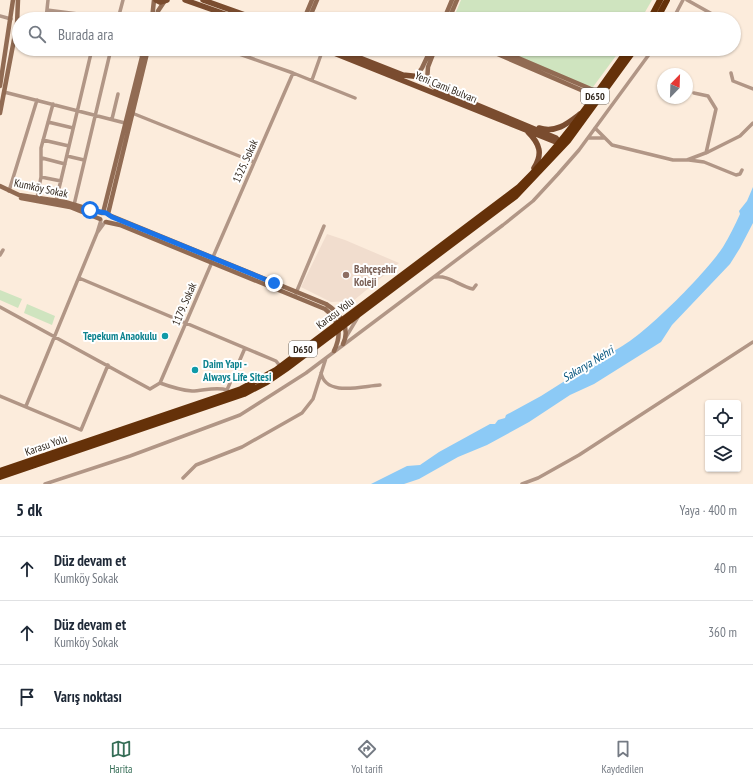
<!DOCTYPE html>
<html lang="tr">
<head>
<meta charset="utf-8">
<style>
	body { margin:0; font-family:"PT Sans Narrow",sans-serif; background:#f6f6f7; color:#1f2937 }
	.controls { position:absolute; right:12px; bottom:12px; display:grid; overflow:hidden; border-radius:4px; box-shadow:0 1px 3px #0004 }
	.controls button { width:36px; height:36px; display:grid; place-items:center; padding:0; border:0; border-bottom:1px solid #e0e1e3; background:#fff; color:#1f2937; font:20px sans-serif }
	.compass { position:absolute; left:657px; top:68px; width:36px; height:36px; border-radius:50%; background:#fff; box-shadow:0 1px 3px #0004; rotate:23deg }
	.stop { position:absolute; width:12px; height:12px; margin:-9px; border:3px solid #1a73e8; border-radius:50%; background:#fff }
	.stop.end { background:#1a73e8; border-color:#fff; box-shadow:0 1px 4px #0008 }
	.list { margin:0; padding:0; list-style:none }
	h2 { display:flex; justify-content:space-between; align-items:center; height:52px; margin:0; padding:0 16px; font-size:17px }
	h2 small { font-size:13px; font-weight:400; color:#747a83 }
	.list li { display:grid; grid-template-columns:26px 1fr auto; gap:12px; align-items:center; box-sizing:border-box; height:64px; padding:0 16px; border-top:1px solid #e0e1e3 }
	.list b { display:block; font-size:15px; white-space:nowrap }
	.list p { margin:0; font-size:13px; white-space:nowrap; color:#747a83 }
	.list em { font-size:13px; font-style:normal; color:#747a83 }
	.icon { flex:none; width:22px; height:22px; fill:none; stroke:currentColor; stroke-width:2; stroke-linecap:round; stroke-linejoin:round }
	.map { position:relative; flex:none; width:753px; height:484px; overflow:hidden }
	.search { position:absolute; background:#fff; box-shadow:0 1px 3px #0004; left:12px; right:12px; top:12px; height:44px; display:flex; align-items:center; gap:10px; box-sizing:border-box; padding:0 14px; border-radius:22px; color:#747a83; font-size:15px }
	.sheet { height:244px; background:#fff }
	nav { display:flex; justify-content:space-around; align-items:center; box-sizing:border-box; height:56px; border-top:1px solid #e0e1e3; background:#fff; font-size:11px; color:#747a83 }
	nav a { display:grid; justify-items:center; gap:2px }
	nav .on { color:#356d56 }
	.map>svg:first-child { display:block }
	.education { fill:#f1ddce }
	.green { fill:#cfe4bf }
	.water { fill:#8ccaf6 }
	.lines { fill:none; stroke-linecap:round; stroke-linejoin:round }
	.street { stroke:#b19686; stroke-width:3.5 }
	.secondary { stroke:#916b53; stroke-width:4.5 }
	.primary { stroke:#7a4c2f; stroke-width:5.5 }
	.highway { stroke:#653109; stroke-width:6 }
	.route { stroke:#1a73e8; stroke-width:5 }
	.education-dot { fill:#8d6e63; stroke:#fff; stroke-width:1.5 }
	.culture-dot { fill:#0f9aa8; stroke:#fff; stroke-width:1.5 }
	.labels { text-anchor:middle; stroke-width:4; stroke-linejoin:round; paint-order:stroke }
	.shield { fill:#fff; stroke:#6d665f; stroke-width:1 }
	.shield-label { font-size:10px; font-weight:bold; fill:#2f251b }
	.street-label { font-size:11px; fill:#2f251b; stroke:#fff }
	.education-label { font-size:11px; font-weight:bold; fill:#785e54; stroke:#fff; text-anchor:start }
	.culture-label { font-size:11px; font-weight:bold; fill:#0d838f; stroke:#fff; text-anchor:end }
	.water-label { font-size:12px; font-style:italic; fill:#05547d; stroke:#fff }
</style>
</head>
<body>
<div class="map">
<svg width="753" height="484" viewBox="0 0 753 484">
	<rect width="100%" height="100%" fill="#fcecdc"/>
	<!-- education -->
	<path class="education" d="M 327,234 L 345,240 L 399,263 L 353,301 L 331,302 L 301,287 Z"/>
	<!-- green -->
	<path class="green" d="M 461,0 L 652,0 L 641,19 L 453,19 Z
		M 503,49 L 621,49 L 593,87 L 577,83 Z
		M 0,290 L 22,299 L 18,308 L 0,300 Z
		M 27,304 L 55,316 L 52,325 L 24,313 Z"/>
	<!-- water -->
	<path class="water" d="M 753,187 L 753,223 L 740,248 L 730,264 L 672,325 L 661,342 L 594,384 L 570,395 L 529,422 L 487,445 L 458,457 L 419,479 L 404,484 L 371,484 L 407,466 L 420,465 L 439,452 L 490,424 L 495,424 L 498,420 L 505,418 L 506,415 L 541,396 L 609,353 C 637,344 706,273 723,247 C 729,237 735,225 740,214 L 739,211 L 747,201 Z"/>
	<g class="lines">
		<!-- street -->
		<path class="street" d="M 687,0 L 721,19
			M 47,10 L 117,19
			M 0,16 L 11,19
			M 46,19 L 48,0
			M 118,19 L 123,0
			M 673,19 L 683,0
			M 93,49 L 143,55
			M 225,49 L 293,73 L 355,98
			M 709,50 L 709,49
			M 731,73 L 733,81 L 753,89
			M 312,80 L 323,49
			M 4,92 L 125,123
			M 694,93 L 708,96 L 716,109 L 706,153
			M 132,113 L 254,162
			M 112,119 L 118,94
			M 48,122 L 73,128
			M 595,128 L 612,145 L 673,160 L 687,160 L 708,152 L 740,136 L 753,123
			M 588,138 L 604,138
			M 43,140 L 69,146
			M 67,156 L 84,160
			M 42,158 L 65,164
			M 689,160 L 704,162 L 736,175 L 740,174 L 742,170
			M 41,177 L 61,181
			M 9,191 L 37,100
			M 37,198 L 41,177 L 41,148 L 53,104
			M 56,201 L 92,49
			M 74,205 L 111,49
			M 101,220 L 97,233 L 105,222
			M 0,255 L 3,250
			M 213,257 L 293,73
			M 212,262 L 160,383 C 171,387 181,390 192,391 C 203,391 216,386 227,390 L 245,348
			M 435,277 C 449,275 459,286 473,289 L 476,285
			M 79,278 L 276,361 L 280,366
			M 296,293 L 324,226
			M 0,307 L 150,389 L 160,383
			M 346,337 L 358,317
			M 321,373 C 326,397 362,386 380,385
			M 0,396 L 81,430 L 108,365
			M 26,406 L 97,233
			M 183,478 L 196,465 L 242,447 L 302,413 L 313,399 L 326,358
			M 45,484 L 130,456 L 240,415 L 306,373 L 503,225 L 533,201 L 558,174 L 579,150 L 653,49
			M 522,484 L 538,478 L 579,455 L 753,342"/>
		<!-- secondary -->
		<path class="secondary" d="M 152,19 L 154,0
			M 156,19 L 158,11 L 164,2
			M 304,19 L 312,0
			M 309,19 L 317,0
			M 444,19 L 452,0
			M 449,19 L 457,0
			M 486,49 L 595,96
			M 497,49 L 598,92
			M 416,76 L 422,68 L 431,49
			M 427,81 L 428,67 L 435,49
			M 0,86 L 13,0
			M 0,113 L 17,24 L 18,0
			M 0,186 L 19,195 L 65,202 L 102,213
			M 21,198 L 70,207 L 100,219
			M 103,213 L 144,49
			M 108,214 L 148,49
			M 109,215 L 326,304 C 340,313 351,328 343,344
			M 106,222 L 120,225 L 325,309 C 340,321 342,334 334,351"/>
		<!-- primary -->
		<path class="primary" d="M 156,0 L 160,2 L 167,0
			M 185,0 L 239,19
			M 203,0 L 256,19
			M 324,49 L 561,144
			M 337,49 L 403,75 L 422,77 L 436,88 L 556,138 L 562,145
			M 539,128 C 556,133 567,124 580,114
			M 528,132 C 540,144 543,154 534,168"/>
		<!-- highway -->
		<path class="highway" d="M 650,19 L 660,0
			M 657,19 L 667,0
			M 0,471 L 241,389 L 276,370 L 519,187 C 561,146 594,97 628,49
			M 0,477 L 244,394 L 267,382 L 286,369 L 516,196 L 568,141 L 635,49"/>
	</g>
	<g class="lines">
		<!-- route -->
		<path class="route" d="M 90,210 L 106,213 L 112,217 L 274,283"/>
	</g>
	<!-- markers -->
	<circle class="education-dot" cx="346" cy="275" r="4"/>
	<g class="culture-dot">
		<circle cx="165" cy="336" r="4"/>
		<circle cx="195" cy="370" r="4"/>
	</g>
	<g class="labels">
		<!-- shield labels -->
		<g class="shield">
			<rect x="581" y="88" width="28" height="16" rx="3"/>
			<rect x="289" y="341" width="28" height="16" rx="3"/>
		</g>
		<g class="shield-label">
			<text x="595" y="100">D650</text>
			<text x="303" y="353">D650</text>
		</g>
		<!-- street labels -->
		<g class="street-label">
			<text transform="translate(446 87) rotate(22)" y="4">Yeni Cami Bulvarı</text>
			<text transform="translate(245 161) rotate(-66)" y="4">1325. Sokak</text>
			<text transform="translate(41 188) rotate(12)" y="4">Kumköy Sokak</text>
			<text transform="translate(184 304) rotate(-67)" y="4">1179. Sokak</text>
			<text transform="translate(335 313) rotate(-37)" y="4">Karasu Yolu</text>
			<text transform="translate(46 445) rotate(-19)" y="4">Karasu Yolu</text>
		</g>
		<!-- education labels -->
		<g class="education-label">
			<text x="354" y="273">Bahçeşehir<tspan x="354" dy="13">Koleji</tspan></text>
		</g>
		<!-- culture labels -->
		<g class="culture-label">
			<text x="157" y="340">Tepekum Anaokulu</text>
			<text x="203" y="368" text-anchor="start">Daim Yapı -<tspan x="203" dy="13">Always Life Sitesi</tspan></text>
		</g>
		<!-- water labels -->
		<g class="water-label">
			<text transform="translate(588 364) rotate(-31)" y="4">Sakarya Nehri</text>
		</g>
	</g>
</svg>
<div class="controls">
<button><svg class="icon" aria-label="locate" viewBox="0 0 24 24"><circle cx="12" cy="12" r="6"/><path d="M12 2v4M12 18v4M2 12h4M18 12h4"/></svg></button>
<button><svg class="icon" aria-label="layers" viewBox="0 0 24 24"><path d="M12 4l9 5-9 5-9-5zM3 14l9 5 9-5"/></svg></button>
</div>
<svg class="compass" viewBox="-18 -18 36 36"><path d="M0-13l5 13h-10z" fill="#e53935"/><path d="M0 13l5-13h-10z" fill="#747a83"/></svg>
<div class="stop" style="left:90px;top:210px"></div>
<div class="stop end" style="left:274px;top:283px"></div>
<div class="search"><svg class="icon" aria-label="search" viewBox="0 0 24 24"><circle cx="10" cy="10" r="6"/><path d="M15 15l6 6"/></svg>Burada ara</div>
</div>
<section class="sheet">
<h2>5 dk<small>Yaya · 400 m</small></h2>
<ul class="list">
<li><svg class="icon" aria-label="ahead" viewBox="0 0 24 24"><path d="M12 20V5M6 11l6-6 6 6"/></svg><div><b>Düz devam et</b><p>Kumköy Sokak</p></div><em>40 m</em></li>
<li><svg class="icon" aria-label="ahead" viewBox="0 0 24 24"><path d="M12 20V5M6 11l6-6 6 6"/></svg><div><b>Düz devam et</b><p>Kumköy Sokak</p></div><em>360 m</em></li>
<li><svg class="icon" aria-label="arrive" viewBox="0 0 24 24"><path d="M6 21V4h12l-3 4 3 4H6"/></svg><div><b>Varış noktası</b></div></li>
</ul>
</section>
<nav>
<a class="on"><svg class="icon" aria-label="map" viewBox="0 0 24 24"><path d="M3 6l6-2 6 2 6-2v14l-6 2-6-2-6 2zM9 4v14M15 6v14"/></svg>Harita</a>
<a><svg class="icon" aria-label="directions" viewBox="0 0 24 24"><path d="M12 3l9 9-9 9-9-9zM9 14v-3h6M13 9l2 2-2 2"/></svg>Yol tarifi</a>
<a><svg class="icon" aria-label="saved" viewBox="0 0 24 24"><path d="M7 4h10v16l-5-4-5 4z"/></svg>Kaydedilen</a>
</nav>
</body>
</html>
